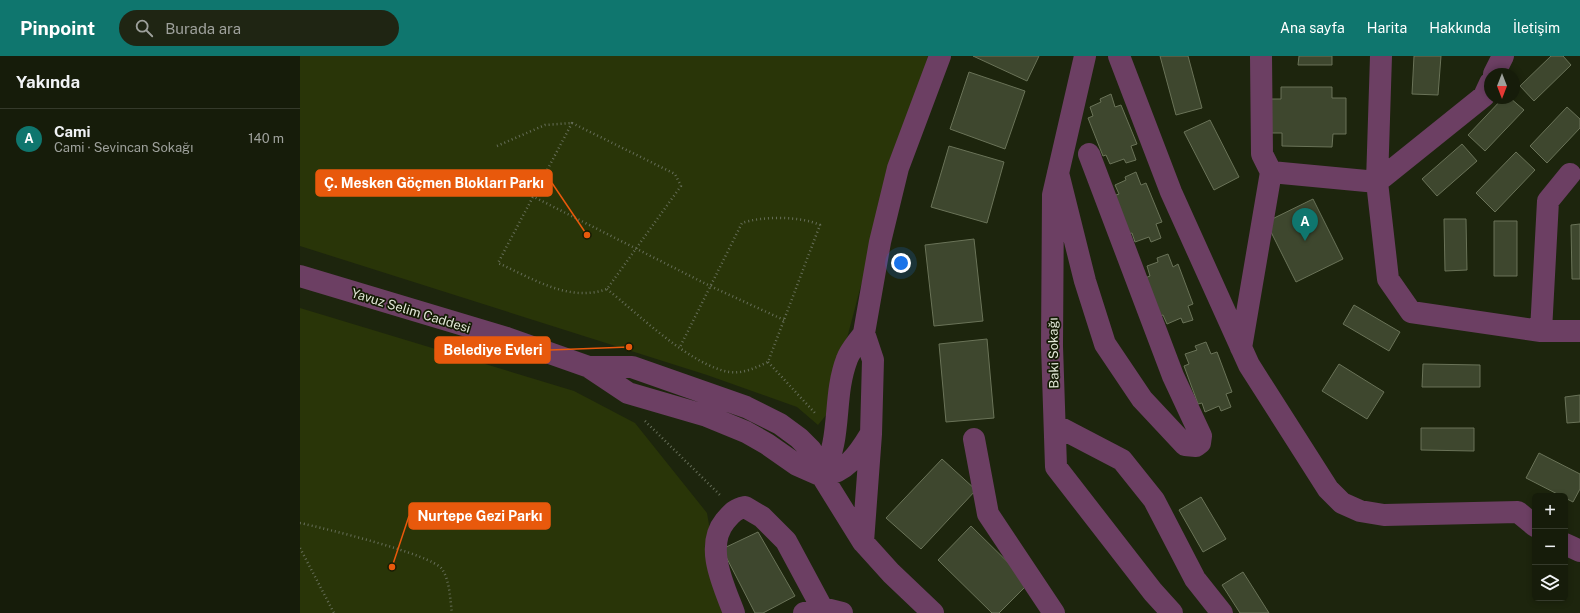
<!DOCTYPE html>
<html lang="tr">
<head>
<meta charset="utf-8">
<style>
	body { margin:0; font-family:"Public Sans",sans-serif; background:#1f2513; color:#f1f3f6 }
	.controls { position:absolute; right:12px; bottom:12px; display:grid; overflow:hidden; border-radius:6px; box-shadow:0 2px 6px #0003 }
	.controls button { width:36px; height:36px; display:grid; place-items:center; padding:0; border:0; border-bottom:1px solid #353a2b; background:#161c0a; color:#f1f3f6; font:20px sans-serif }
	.compass { position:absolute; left:1184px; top:12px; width:36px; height:36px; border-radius:50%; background:#161c0a; box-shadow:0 2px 6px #0003; rotate:180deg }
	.you { position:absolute; left:601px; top:207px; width:14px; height:14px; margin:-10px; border:3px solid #fff; border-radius:50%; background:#1a73e8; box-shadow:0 0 0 6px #1a73e833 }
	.badge { display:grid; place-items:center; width:26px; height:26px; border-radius:50%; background:#0f766e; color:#fff; font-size:13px; font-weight:700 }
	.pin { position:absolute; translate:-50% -33px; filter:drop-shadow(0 1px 2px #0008) }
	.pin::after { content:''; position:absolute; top:21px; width:14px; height:12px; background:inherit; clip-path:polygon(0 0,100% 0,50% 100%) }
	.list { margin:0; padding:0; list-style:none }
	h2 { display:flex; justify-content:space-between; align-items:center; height:52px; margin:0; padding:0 16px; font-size:17px }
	h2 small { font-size:13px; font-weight:400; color:#9ea19c }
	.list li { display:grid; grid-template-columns:26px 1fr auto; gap:12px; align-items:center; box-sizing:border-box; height:60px; padding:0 16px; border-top:1px solid #353a2b }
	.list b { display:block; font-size:15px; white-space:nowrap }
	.list p { margin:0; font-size:13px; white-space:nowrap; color:#9ea19c }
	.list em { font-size:13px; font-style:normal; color:#9ea19c }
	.icon { flex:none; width:22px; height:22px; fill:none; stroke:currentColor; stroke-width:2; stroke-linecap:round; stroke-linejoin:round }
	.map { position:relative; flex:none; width:1280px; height:557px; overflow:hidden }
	header { display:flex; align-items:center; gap:24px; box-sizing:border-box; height:56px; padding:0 20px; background:#0f766e; color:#fff }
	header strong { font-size:19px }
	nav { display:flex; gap:22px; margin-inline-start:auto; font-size:14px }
	.search { width:280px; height:36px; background:#1f2513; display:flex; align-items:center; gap:10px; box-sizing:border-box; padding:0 14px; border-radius:22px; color:#9ea19c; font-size:15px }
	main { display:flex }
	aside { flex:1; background:#161c0a }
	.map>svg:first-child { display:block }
	.green { fill:#293508 }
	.building { fill:#3e472e; stroke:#6a7358 }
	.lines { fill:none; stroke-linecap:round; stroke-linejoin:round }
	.path { stroke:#666e59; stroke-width:2.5; stroke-dasharray:1 3; stroke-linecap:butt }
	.minor { stroke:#6c3f63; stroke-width:22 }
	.labels { text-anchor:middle; stroke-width:3.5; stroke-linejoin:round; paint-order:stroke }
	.street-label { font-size:13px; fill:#e0e6d6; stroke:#141b04 }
	.leader { fill:none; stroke:#e8590c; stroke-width:1.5 }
	.callout-dot { fill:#e8590c; stroke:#141b04; stroke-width:1.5 }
	.callout { fill:#e8590c; stroke:#e8590c; stroke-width:1.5 }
	.callout-label { font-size:14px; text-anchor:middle; font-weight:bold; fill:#fff }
</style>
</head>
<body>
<header>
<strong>Pinpoint</strong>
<div class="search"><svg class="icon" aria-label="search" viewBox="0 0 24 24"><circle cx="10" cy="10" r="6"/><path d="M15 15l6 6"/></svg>Burada ara</div>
<nav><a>Ana sayfa</a><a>Harita</a><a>Hakkında</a><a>İletişim</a></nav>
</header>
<main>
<aside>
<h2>Yakında<small></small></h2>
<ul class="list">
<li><span class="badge">A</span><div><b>Cami</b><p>Cami · Sevincan Sokağı</p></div><em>140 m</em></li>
</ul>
</aside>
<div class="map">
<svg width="1280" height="557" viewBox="0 0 1280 557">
	<rect width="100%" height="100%" fill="#1d250d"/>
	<!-- green -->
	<path class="green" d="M 0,0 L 628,0 L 560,233 L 527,358 L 518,369 L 497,351 L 407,319 L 0,190 Z
		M 0,252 L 274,335 L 335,367 L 407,457 L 424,557 L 0,557 Z"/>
	<!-- building -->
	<path class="building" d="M 673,0 L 739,0 L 727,25 Z
		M 860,0 L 888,0 L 902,52 L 876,59 Z
		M 999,0 L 1032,0 L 1032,9 L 998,9 Z
		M 1114,0 L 1141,0 L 1138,39 L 1112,38 Z
		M 1251,0 L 1263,0 L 1271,9 L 1234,45 L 1220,30 Z
		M 669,16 L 725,35 L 705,93 L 650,73 Z
		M 981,31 L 1032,31 L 1032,42 L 1046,42 L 1046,78 L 1033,78 L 1032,91 L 982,90 L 982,77 L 966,77 L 966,43 L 981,43 Z
		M 811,38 L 815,51 L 821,49 L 837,88 L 831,90 L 836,104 L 826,107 L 824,103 L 810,108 L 806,99 L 803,100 L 788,62 L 793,60 L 790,51 L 801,46 L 800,43 Z
		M 1203,42 L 1210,42 L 1224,54 L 1185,95 L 1168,79 Z
		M 1267,51 L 1280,63 L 1280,72 L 1247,107 L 1230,90 Z
		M 910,64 L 939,121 L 914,134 L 884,76 Z
		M 1162,88 L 1177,105 L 1137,140 L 1122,123 Z
		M 649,90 L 704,106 L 687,167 L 631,151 Z
		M 1216,96 L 1235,114 L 1195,156 L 1176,137 Z
		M 836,116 L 841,129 L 846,127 L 862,166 L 856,168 L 861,182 L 851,186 L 849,181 L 835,186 L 832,177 L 828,178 L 813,140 L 819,138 L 815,129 L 826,124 L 825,121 Z
		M 1013,143 L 1043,203 L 996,226 L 966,166 Z
		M 1144,163 L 1166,163 L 1167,214 L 1145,215 Z
		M 1194,165 L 1217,165 L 1217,220 L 1194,220 Z
		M 1280,168 L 1280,223 L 1272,223 L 1271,169 Z
		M 674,183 L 683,265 L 634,270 L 625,189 Z
		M 868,198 L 873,211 L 878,208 L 893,248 L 888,250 L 893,264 L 883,267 L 881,262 L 867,268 L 863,259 L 860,260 L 845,222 L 850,220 L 847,210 L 858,206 L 857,202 Z
		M 1054,249 L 1100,276 L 1089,295 L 1043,268 Z
		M 687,283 L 694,362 L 646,366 L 639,288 Z
		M 906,286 L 911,298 L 917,296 L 932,336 L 926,338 L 931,351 L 921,355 L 919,350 L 905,356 L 902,347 L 898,348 L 884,310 L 889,308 L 885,298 L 897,294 L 895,290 Z
		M 1039,308 L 1084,336 L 1067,363 L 1022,335 Z
		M 1123,308 L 1180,309 L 1180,331 L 1122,331 Z
		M 1280,339 L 1280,366 L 1267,367 L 1265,341 Z
		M 1121,372 L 1174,372 L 1174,395 L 1121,394 Z
		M 1239,397 L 1280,418 L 1280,433 L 1273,446 L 1226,422 Z
		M 642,403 L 676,434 L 621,493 L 586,462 Z
		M 901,441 L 926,483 L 903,496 L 879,454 Z
		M 671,470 L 729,527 L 699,557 L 692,557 L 638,504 Z
		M 458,476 L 495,540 L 463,557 L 455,557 L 422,493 Z
		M 943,516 L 969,557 L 940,557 L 922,529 Z"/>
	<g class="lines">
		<!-- path -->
		<path class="path" d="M 272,67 L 375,118 L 381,130 L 307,233 C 269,247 232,222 198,207 Z
			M 197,90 L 245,69 L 272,67
			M 232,140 L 410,230 L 484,264
			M 307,233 C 338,258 390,309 429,316 C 443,318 455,312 468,306 L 520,169 C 501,160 462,160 442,167 L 380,291
			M 468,306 L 515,357
			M 345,365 L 421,440
			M 0,467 C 23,472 131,498 142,513 C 150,525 150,543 152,557
			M 0,492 L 34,557"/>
		<!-- minor -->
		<path class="minor" d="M 785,0 L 753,139 L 752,290 L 756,411 L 853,536 L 872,557
			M 819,0 L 871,136 L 949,309 L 1028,433 L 1042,447 L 1060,455 L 1084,459 L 1218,456 L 1235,470
			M 961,0 L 962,98 L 971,116
			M 1081,0 L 1077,126 L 1088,223 L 1111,256 L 1241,275 L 1280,275
			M 1194,18 L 1203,0
			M 971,116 L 1077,126 L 1184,40 L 1190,27
			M 758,117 L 785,225 L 805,288 L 842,343 L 885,389 L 896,390 L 900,387 L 901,380 L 873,320 L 789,98
			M 0,220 L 207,282 L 289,311 L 328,337 L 407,360 L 446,376 L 467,388 L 497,409 L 522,420
			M 1241,275 L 1248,145 L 1270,118
			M 564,277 L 580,186 L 598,112 L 640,0
			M 941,292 L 971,116
			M 289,311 L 332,311 L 446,351 L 480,368 L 499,382 L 511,394 L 522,420 L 563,486 L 591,517 L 633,557
			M 755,369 L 822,404 L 854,444 L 895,523 L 922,557
			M 674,383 L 688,458 L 754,557
			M 522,420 C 543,381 532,342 547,303 C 550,294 559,285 564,277 L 573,304 L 571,378 L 563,486
			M 522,420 C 546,416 558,399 570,379
			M 1265,488 L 1280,495
			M 434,557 C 424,530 404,491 425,465 C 432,457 435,453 445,451 L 462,461 L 486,485 L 522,552 L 522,557
			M 504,557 L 522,552 L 542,557"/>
	</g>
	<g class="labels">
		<!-- street labels -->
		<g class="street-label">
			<text transform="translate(111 254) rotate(17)" y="5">Yavuz Selim Caddesi</text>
			<text transform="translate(753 297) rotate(-91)" y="5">Baki Sokağı</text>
		</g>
	</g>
	<!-- callouts -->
	<path class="leader" d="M287 179L252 127M329 291L250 294M92 511L109 460"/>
	<g class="callout-dot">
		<circle cx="287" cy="179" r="4"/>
		<circle cx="329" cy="291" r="4"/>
		<circle cx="92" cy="511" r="4"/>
	</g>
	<g class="callout">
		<rect x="16" y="114" width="236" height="26" rx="4"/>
		<rect x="135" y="281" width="115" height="26" rx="4"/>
		<rect x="109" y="447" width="141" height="26" rx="4"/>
	</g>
	<g class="callout-label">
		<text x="134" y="132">Ç. Mesken Göçmen Blokları Parkı</text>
		<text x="193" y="299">Belediye Evleri</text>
		<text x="180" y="465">Nurtepe Gezi Parkı</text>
	</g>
</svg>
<div class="controls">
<button>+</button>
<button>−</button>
<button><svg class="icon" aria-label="layers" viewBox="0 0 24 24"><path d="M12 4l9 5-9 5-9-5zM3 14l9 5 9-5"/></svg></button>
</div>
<svg class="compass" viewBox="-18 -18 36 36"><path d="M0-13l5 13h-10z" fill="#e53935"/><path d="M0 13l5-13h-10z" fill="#9ea19c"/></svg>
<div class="you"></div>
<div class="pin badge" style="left:1005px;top:185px">A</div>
</div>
</main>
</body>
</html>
